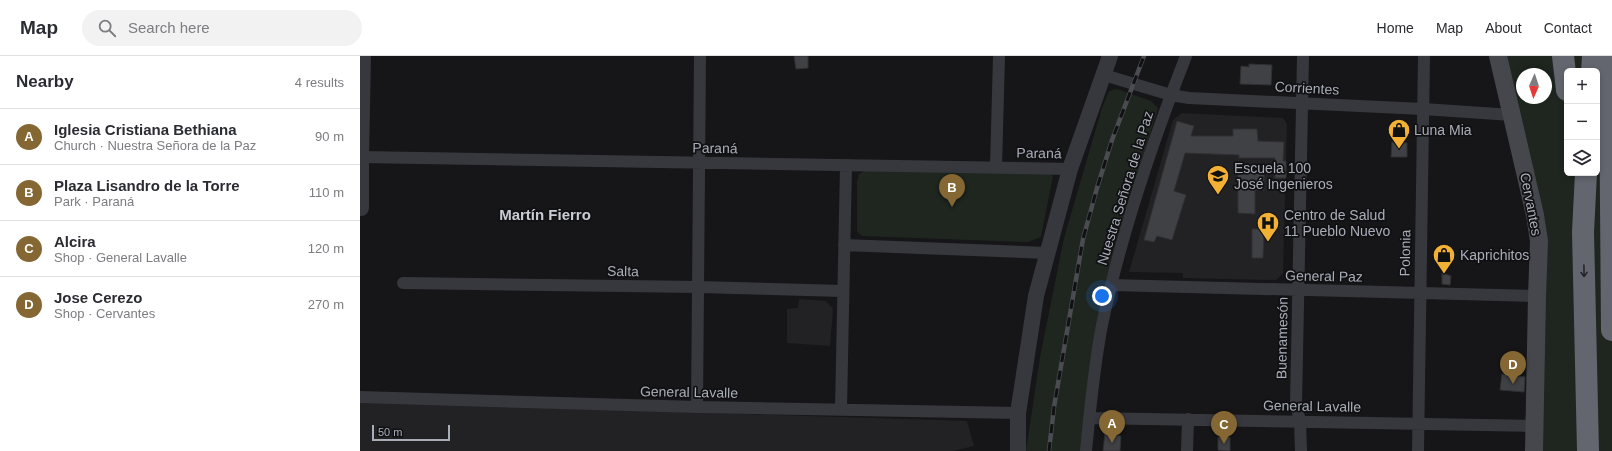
<!DOCTYPE html>
<html lang="en">
<head>
<meta charset="utf-8">
<style>
	body { margin:0; font-family:Helvetica,sans-serif; background:#f2f2f3; color:#2b2b33 }
	.controls { position:absolute; right:12px; top:12px; display:grid; overflow:hidden; border-radius:6px; box-shadow:0 2px 6px #0003 }
	.controls button { width:36px; height:36px; display:grid; place-items:center; padding:0; border:0; border-bottom:1px solid #e1e1e2; background:#fff; color:#2b2b33; font:20px sans-serif }
	.compass { position:absolute; left:1156px; top:12px; width:36px; height:36px; border-radius:50%; background:#fff; box-shadow:0 2px 6px #0003; rotate:183deg }
	.scale { position:absolute; left:12px; bottom:10px; width:78px; box-sizing:border-box; padding-left:4px; border:2px solid #a8adb8; border-top:0; font-size:11px; line-height:14px; white-space:nowrap; color:#a8adb8; -webkit-text-stroke:3px #111113; paint-order:stroke }
	.you { position:absolute; left:742px; top:240px; width:14px; height:14px; margin:-10px; border:3px solid #fff; border-radius:50%; background:#1a73e8; box-shadow:0 0 0 6px #1a73e833 }
	.badge { display:grid; place-items:center; width:26px; height:26px; border-radius:50%; background:#856733; color:#fff; font-size:13px; font-weight:700 }
	.pin { position:absolute; translate:-50% -33px; filter:drop-shadow(0 1px 2px #0008) }
	.pin::after { content:''; position:absolute; top:21px; width:14px; height:12px; background:inherit; clip-path:polygon(0 0,100% 0,50% 100%) }
	.list { margin:0; padding:0; list-style:none }
	h2 { display:flex; justify-content:space-between; align-items:center; height:52px; margin:0; padding:0 16px; font-size:17px }
	h2 small { font-size:13px; font-weight:400; color:#7c7c81 }
	.list li { display:grid; grid-template-columns:26px 1fr auto; gap:12px; align-items:center; box-sizing:border-box; height:56px; padding:0 16px; border-top:1px solid #e1e1e2 }
	.list b { display:block; font-size:15px; white-space:nowrap }
	.list p { margin:0; font-size:13px; white-space:nowrap; color:#7c7c81 }
	.list em { font-size:13px; font-style:normal; color:#7c7c81 }
	.icon { flex:none; width:22px; height:22px; fill:none; stroke:currentColor; stroke-width:2; stroke-linecap:round; stroke-linejoin:round }
	.map { position:relative; flex:none; width:1252px; height:395px; overflow:hidden }
	header { display:flex; align-items:center; gap:24px; box-sizing:border-box; height:56px; padding:0 20px; background:#fff; border-bottom:1px solid #e1e1e2 }
	header strong { font-size:19px }
	nav { display:flex; gap:22px; margin-inline-start:auto; font-size:14px }
	.search { width:280px; height:36px; background:#f2f2f3; display:flex; align-items:center; gap:10px; box-sizing:border-box; padding:0 14px; border-radius:22px; color:#7c7c81; font-size:15px }
	main { display:flex }
	aside { flex:1; background:#fff }
	.map>svg:first-child { display:block }
	.built { fill:#222225 }
	.green { fill:#1e261f; fill-rule:evenodd }
	.building { fill:#404145; stroke:#303034 }
	.lines { fill:none; stroke-linecap:round; stroke-linejoin:round }
	.minor { stroke:#37383d; stroke-width:12 }
	.tertiary { stroke:#37383d; stroke-width:16 }
	.secondary { stroke:#45474d; stroke-width:18 }
	.motorway { stroke:#63666e; stroke-width:22 }
	.rail-casing { stroke:#4a4c52; stroke-width:4.5 }
	.rail { stroke:#111113; stroke-width:3; stroke-dasharray:9; stroke-linecap:butt }
	.oneway { stroke:#26262a }
	.labels { text-anchor:middle; stroke-width:3.5; stroke-linejoin:round; paint-order:stroke }
	.street-label { font-size:14px; fill:#a8adb8; stroke:#111113 }
	.poi-label { font-size:14px; fill:#a8adb8; stroke:#111113; text-anchor:start }
	.neighbourhood-label { font-size:15px; font-weight:bold; fill:#c9ccd4; stroke:#111113 }
</style>
</head>
<body>
<header>
<strong>Map</strong>
<div class="search"><svg class="icon" aria-label="search" viewBox="0 0 24 24"><circle cx="10" cy="10" r="6"/><path d="M15 15l6 6"/></svg>Search here</div>
<nav><a>Home</a><a>Map</a><a>About</a><a>Contact</a></nav>
</header>
<main>
<aside>
<h2>Nearby<small>4 results</small></h2>
<ul class="list">
<li><span class="badge">A</span><div><b>Iglesia Cristiana Bethiana</b><p>Church · Nuestra Señora de la Paz</p></div><em>90 m</em></li>
<li><span class="badge">B</span><div><b>Plaza Lisandro de la Torre</b><p>Park · Paraná</p></div><em>110 m</em></li>
<li><span class="badge">C</span><div><b>Alcira</b><p>Shop · General Lavalle</p></div><em>120 m</em></li>
<li><span class="badge">D</span><div><b>Jose Cerezo</b><p>Shop · Cervantes</p></div><em>270 m</em></li>
</ul>
</aside>
<div class="map">
<svg width="1252" height="395" viewBox="0 0 1252 395">
	<rect width="100%" height="100%" fill="#161618"/>
	<!-- built -->
	<path class="built" d="M 822,57 L 923,62 L 927,68 L 923,217 L 916,224 L 823,222 L 823,217 L 769,216 L 813,64 Z
		M 439,243 L 466,245 L 473,253 L 470,290 L 427,287 L 427,253 L 438,252 Z
		M 0,346 L 607,365 L 614,390 L 593,395 L 0,395 Z"/>
	<!-- green -->
	<path class="green" d="M 1138,0 L 1252,0 L 1252,395 L 1174,395 L 1179,185 ZM 1207,15 L 1237,15 L 1237,117 L 1207,117 ZM 1162,18 L 1186,18 L 1186,42 L 1162,42 Z
		M 757,33 L 791,45 L 798,52 L 757,184 L 735,275 L 721,395 L 666,395 L 680,301 L 704,182 L 742,52 L 749,35 Z
		M 507,114 L 686,115 L 693,120 L 681,181 L 668,186 L 502,180 L 497,175 L 497,126 L 499,118 Z"/>
	<!-- building -->
	<path class="building" d="M 434,0 L 448,0 L 448,12 L 436,13 Z
		M 889,8 L 912,9 L 911,29 L 880,28 L 881,10 L 889,11 Z
		M 817,65 L 834,70 L 831,80 L 873,80 L 873,73 L 897,73 L 898,85 L 924,86 L 923,105 L 926,105 L 926,122 L 915,122 L 915,102 L 879,102 L 879,99 L 825,97 L 814,135 L 826,139 L 812,184 L 797,180 L 794,186 L 784,184 Z
		M 1032,86 L 1047,87 L 1047,101 L 1031,101 Z
		M 878,116 L 904,118 L 904,134 L 895,134 L 895,158 L 878,157 Z
		M 892,173 L 904,173 L 903,202 L 892,202 Z
		M 1082,217 L 1091,220 L 1090,229 L 1082,228 Z
		M 1142,318 L 1165,321 L 1164,336 L 1140,334 Z
		M 745,377 L 761,380 L 760,395 L 743,395 Z
		M 858,381 L 870,381 L 870,395 L 858,394 Z"/>
	<g class="lines">
		<!-- minor -->
		<path class="minor" d="M 744,19 L 811,39 L 829,42 L 1063,53 L 1152,59
			M 0,101 L 710,113
			M 636,111 L 639,0
			M 484,189 L 687,197
			M 43,227 L 338,231 L 483,235
			M 751,229 L 1177,240
			M 0,341 L 337,351 L 658,357
			M 337,351 L 340,0
			M 481,353 L 486,109
			M 729,362 L 1175,370
			M 726,395 C 730,353 734,310 742,269 C 761,177 792,87 826,0
			M 827,395 L 828,363
			M 941,395 L 940,365 L 936,348 L 943,0
			M 1058,395 L 1064,0"/>
		<!-- tertiary -->
		<path class="tertiary" d="M 1,152 L 1,101 L 3,0
			M 658,395 L 658,357 L 676,240 L 710,113 L 750,0"/>
		<!-- secondary -->
		<path class="secondary" d="M 1138,0 L 1175,159 L 1179,185 L 1177,240 L 1174,395"/>
		<!-- motorway -->
		<path class="motorway" d="M 1203,0 L 1207,34
			M 1252,3 L 1250,24 L 1252,274
			M 1232,15 L 1233,0
			M 1226,117 L 1223,176 L 1228,395"/>
		<!-- rail casing -->
		<g class="rail-casing">
			<path id="rail" d="M 689,395 L 694,351 L 723,183 L 737,132 L 752,84 L 784,0"/>
		</g>
		<!-- rail -->
		<use href="#rail" class="rail"/>
	</g>
	<!-- one-way arrows -->
	<defs><path id="oneway-shaft" d="M-6 0H5M1.5-3L5.5 0L1.5 3" fill="none" stroke-width="1.6" stroke-linecap="round" stroke-linejoin="round"/></defs>
	<use class="oneway" href="#oneway-shaft" transform="translate(1224 215) rotate(89)"/>
	<!-- icons -->
	<defs>
		<g id="shop-pin" transform="scale(1.15)"><path d="M0 17L-7.5 6A9.5 9.5 0 1 1 7.5 6Z" fill="#f2b134" stroke="#111113"/><path d="M-5-2.5h2.3a2.7 3.5 0 0 1 5.4 0H5L5.5 6h-11ZM-1.5-2.5h3a1.5 2.3 0 0 0-3 0Z" fill="#111"/></g>
		<g id="school-pin" transform="scale(1.15)"><path d="M0 17L-7.5 6A9.5 9.5 0 1 1 7.5 6Z" fill="#f2b134" stroke="#111113"/><path d="M0-5L7-2L0 1L-7-2ZM-4 1L0 2.5L4 1V4Q0 6-4 4Z" fill="#111"/></g>
		<g id="hospital-pin" transform="scale(1.15)"><path d="M0 17L-7.5 6A9.5 9.5 0 1 1 7.5 6Z" fill="#f2b134" stroke="#111113"/><path d="M-5-5h3v3.5h4V-5h3V5h-3V1.5h-4V5h-3Z" fill="#111"/></g>
	</defs>
	<g fill-rule="evenodd">
		<use href="#shop-pin" x="1039" y="74"/>
		<use href="#school-pin" x="858" y="120"/>
		<use href="#hospital-pin" x="908" y="167"/>
		<use href="#shop-pin" x="1084" y="199"/>
	</g>
	<g class="labels">
		<!-- street labels -->
		<g class="street-label">
			<text transform="translate(947 32) rotate(3)" y="5">Corrientes</text>
			<text transform="translate(355 92) rotate(1)" y="5">Paraná</text>
			<text transform="translate(679 97) rotate(1)" y="5">Paraná</text>
			<text transform="translate(765 132) rotate(-73)" y="5">Nuestra Señora de la Paz</text>
			<text transform="translate(1171 148) rotate(79)" y="5">Cervantes</text>
			<text transform="translate(1045 197) rotate(-89)" y="5">Polonia</text>
			<text transform="translate(263 215) rotate(1)" y="5">Salta</text>
			<text transform="translate(964 220) rotate(1)" y="5">General Paz</text>
			<text transform="translate(922 282) rotate(-89)" y="5">Buenamesón</text>
			<text transform="translate(329 336) rotate(1)" y="5">General Lavalle</text>
			<text transform="translate(952 350) rotate(1)" y="5">General Lavalle</text>
		</g>
		<!-- poi labels -->
		<g class="poi-label">
			<text x="1054" y="79">Luna Mia</text>
			<text x="874" y="117">Escuela 100<tspan x="874" dy="16">José Ingenieros</tspan></text>
			<text x="924" y="164">Centro de Salud<tspan x="924" dy="16">11 Pueblo Nuevo</tspan></text>
			<text x="1100" y="204">Kaprichitos</text>
		</g>
		<!-- neighbourhood labels -->
		<g class="neighbourhood-label">
			<text x="185" y="164">Martín Fierro</text>
		</g>
	</g>
</svg>
<div class="controls">
<button>+</button>
<button>−</button>
<button><svg class="icon" aria-label="layers" viewBox="0 0 24 24"><path d="M12 4l9 5-9 5-9-5zM3 14l9 5 9-5"/></svg></button>
</div>
<svg class="compass" viewBox="-18 -18 36 36"><path d="M0-13l5 13h-10z" fill="#e53935"/><path d="M0 13l5-13h-10z" fill="#7c7c81"/></svg>
<div class="scale">50 m</div>
<div class="you"></div>
<div class="pin badge" style="left:752px;top:387px">A</div>
<div class="pin badge" style="left:592px;top:151px">B</div>
<div class="pin badge" style="left:864px;top:388px">C</div>
<div class="pin badge" style="left:1153px;top:328px">D</div>
</div>
</main>
</body>
</html>
